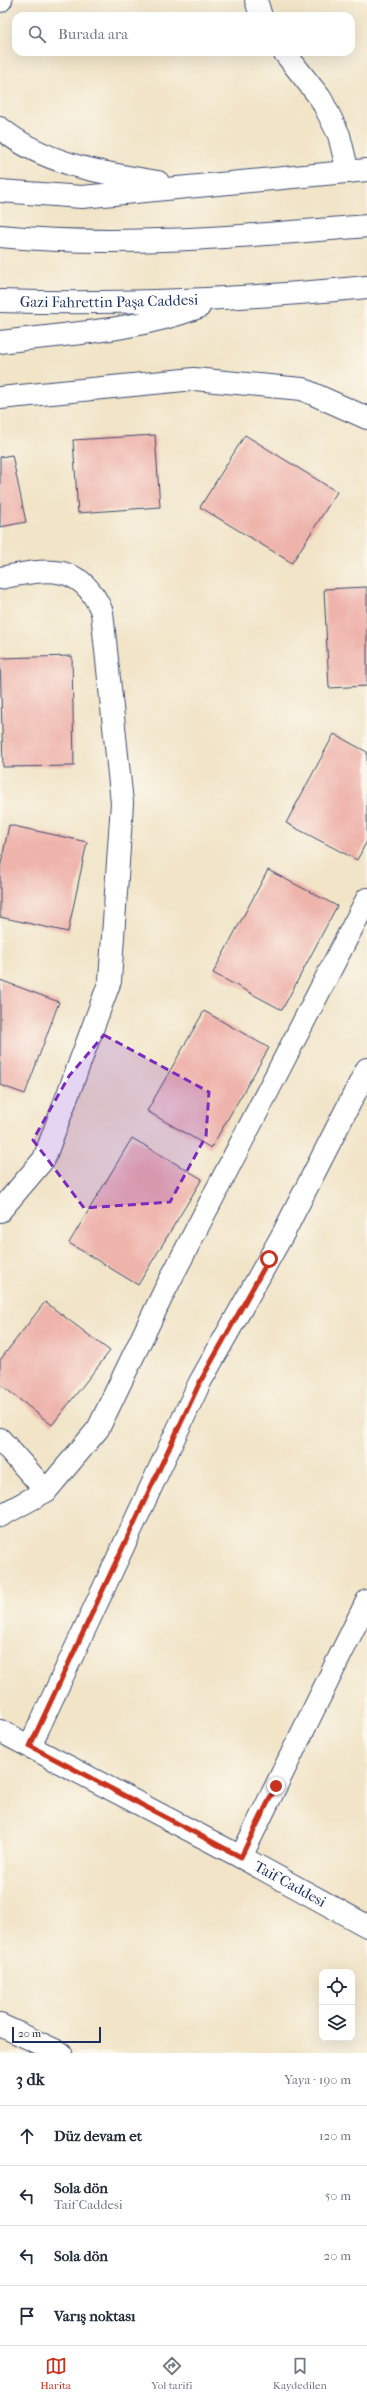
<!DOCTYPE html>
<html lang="tr">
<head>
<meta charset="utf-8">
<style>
	body { margin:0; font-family:"IM FELL French Canon",serif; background:#f6f6f7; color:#1f2937 }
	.controls { position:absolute; right:12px; bottom:12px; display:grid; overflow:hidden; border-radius:8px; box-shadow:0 4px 16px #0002 }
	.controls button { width:36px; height:36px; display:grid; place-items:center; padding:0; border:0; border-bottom:1px solid #e0e1e3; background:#fff; color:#1f2937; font:20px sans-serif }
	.scale { position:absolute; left:12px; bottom:10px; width:89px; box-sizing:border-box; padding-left:4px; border:2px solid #1b2f5e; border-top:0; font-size:11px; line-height:14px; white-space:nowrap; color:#1b2f5e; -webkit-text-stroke:3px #fbf7ec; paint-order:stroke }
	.stop { position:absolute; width:12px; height:12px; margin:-9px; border:3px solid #c8321e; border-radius:50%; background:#fff }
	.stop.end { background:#c8321e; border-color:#fff; box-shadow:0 1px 4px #0008 }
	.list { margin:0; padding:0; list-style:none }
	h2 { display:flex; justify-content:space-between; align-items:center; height:52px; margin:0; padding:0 16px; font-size:17px }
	h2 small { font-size:13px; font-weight:400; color:#747a83 }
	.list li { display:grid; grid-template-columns:26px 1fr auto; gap:12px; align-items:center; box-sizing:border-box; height:60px; padding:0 16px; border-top:1px solid #e0e1e3 }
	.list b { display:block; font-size:15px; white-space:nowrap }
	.list p { margin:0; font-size:13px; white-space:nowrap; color:#747a83 }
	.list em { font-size:13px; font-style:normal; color:#747a83 }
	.icon { flex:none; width:22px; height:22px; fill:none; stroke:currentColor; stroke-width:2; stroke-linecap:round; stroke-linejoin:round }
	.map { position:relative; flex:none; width:367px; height:2053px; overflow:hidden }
	.search { position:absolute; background:#fff; box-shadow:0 4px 16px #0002; left:12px; right:12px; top:12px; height:44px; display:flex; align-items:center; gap:10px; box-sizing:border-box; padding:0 14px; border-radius:12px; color:#747a83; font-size:15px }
	.sheet { height:292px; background:#fff }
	nav { display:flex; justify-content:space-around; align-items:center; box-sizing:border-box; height:56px; border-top:1px solid #e0e1e3; background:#fff; font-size:11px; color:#747a83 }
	nav a { display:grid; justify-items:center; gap:2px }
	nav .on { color:#c8321e }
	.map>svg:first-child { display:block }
	.building { fill:#eeb3ab }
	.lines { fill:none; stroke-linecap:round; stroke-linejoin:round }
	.minor-casing { stroke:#3b4a6e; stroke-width:24 }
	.trunk-casing { stroke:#3b4a6e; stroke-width:24 }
	.minor { stroke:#fff; stroke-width:22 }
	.trunk { stroke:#fff; stroke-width:22 }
	.route { stroke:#c8321e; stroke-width:5 }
	.marked { fill:#7b2cbf; fill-opacity:0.2; stroke:#7b2cbf; stroke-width:3; stroke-dasharray:8 5; stroke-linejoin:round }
	.labels { text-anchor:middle; stroke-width:3; stroke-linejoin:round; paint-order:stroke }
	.street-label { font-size:15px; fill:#1b2f5e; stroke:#fbf7ec }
</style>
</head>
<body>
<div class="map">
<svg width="367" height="2053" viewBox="0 0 367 2053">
	<rect width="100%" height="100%" fill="#fbf7ec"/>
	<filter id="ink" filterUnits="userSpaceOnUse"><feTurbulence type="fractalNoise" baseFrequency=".025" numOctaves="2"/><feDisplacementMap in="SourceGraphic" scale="8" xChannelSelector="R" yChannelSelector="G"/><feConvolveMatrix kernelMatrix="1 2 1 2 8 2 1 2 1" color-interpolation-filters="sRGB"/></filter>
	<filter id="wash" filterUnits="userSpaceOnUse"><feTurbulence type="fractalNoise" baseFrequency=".012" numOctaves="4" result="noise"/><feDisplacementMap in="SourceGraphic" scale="16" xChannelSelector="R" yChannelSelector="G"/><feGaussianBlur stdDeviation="0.9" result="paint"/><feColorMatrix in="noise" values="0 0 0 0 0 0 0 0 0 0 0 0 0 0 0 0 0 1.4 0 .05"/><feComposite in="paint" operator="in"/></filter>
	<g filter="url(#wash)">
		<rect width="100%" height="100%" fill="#f1e4c7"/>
		<g id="blocks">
			<!-- building -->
			<path class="building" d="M 155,435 L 160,507 L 78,513 L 73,440 Z
				M 245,435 L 337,492 L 292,563 L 200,507 Z
				M 12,455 L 26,522 L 0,527 L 0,457 Z
				M 367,587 L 367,686 L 329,688 L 324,589 Z
				M 72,656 L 74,766 L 3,767 L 0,658 Z
				M 334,734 L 367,752 L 367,841 L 357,860 L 286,823 Z
				M 9,825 L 87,842 L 68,932 L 0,917 L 0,868 Z
				M 268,870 L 337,906 L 282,1010 L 213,973 Z
				M 0,980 L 59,1002 L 25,1094 L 0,1085 Z
				M 204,1011 L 269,1048 L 211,1148 L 147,1111 Z
				M 132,1138 L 202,1179 L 138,1285 L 69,1243 Z
				M 45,1302 L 110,1351 L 52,1425 L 0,1384 L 0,1360 Z"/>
		</g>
	</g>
	<g filter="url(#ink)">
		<use href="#blocks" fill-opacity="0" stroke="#3b4a6e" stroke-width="1"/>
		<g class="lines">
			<!-- minor casing -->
			<g class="minor-casing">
				<g id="minor">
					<path d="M 256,0 L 261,16"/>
					<path d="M 0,1 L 1,0"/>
					<path d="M 284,52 L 321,99 L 339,135 L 348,172"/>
					<path d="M 0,398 L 194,379 L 302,389 L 367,418"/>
					<path d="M 0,578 C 46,569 81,561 102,612 L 122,803 L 110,981 L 44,1159 L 0,1211"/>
					<path d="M 0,1439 L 46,1491"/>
					<path d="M 0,1516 L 46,1491 L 98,1429 L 164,1292 L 367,899"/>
					<path id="s1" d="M 0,1731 L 241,1857 L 367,1926"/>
					<path d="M 30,1746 L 200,1382 L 284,1232 L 367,1069"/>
					<path d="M 241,1857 L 367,1601"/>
					<path d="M 0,2025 L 61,2053"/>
				</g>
			</g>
			<!-- trunk casing -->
			<g class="trunk-casing">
				<g id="trunk">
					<path d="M 0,128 C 45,165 103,173 158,182"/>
					<path d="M 0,191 L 82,197 L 367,170"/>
					<path d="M 0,236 C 122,248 245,236 367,226"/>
					<path id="s2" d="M 0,301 C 123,305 245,299 367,287"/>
					<path d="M 0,342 C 66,334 136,331 199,307"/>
				</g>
			</g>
			<!-- minor -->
			<use href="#minor" class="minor"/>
			<!-- trunk -->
			<use href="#trunk" class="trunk"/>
		</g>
	</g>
	<g class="lines" filter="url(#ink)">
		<!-- route -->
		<path class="route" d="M 269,1259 L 200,1382 L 30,1746 L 241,1857 L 276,1786"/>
	</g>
	<!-- marked area -->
	<path class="marked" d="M 104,1035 L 209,1092 L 206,1136 L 170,1202 L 84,1208 L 33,1140 L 69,1076 Z"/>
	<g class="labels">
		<!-- street labels -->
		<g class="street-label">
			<text dy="5" stroke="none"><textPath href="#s2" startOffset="109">Gazi Fahrettin Paşa Caddesi</textPath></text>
			<text dy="5" stroke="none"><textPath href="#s1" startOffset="328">Taif Caddesi</textPath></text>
		</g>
	</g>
</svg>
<div class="controls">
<button><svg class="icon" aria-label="locate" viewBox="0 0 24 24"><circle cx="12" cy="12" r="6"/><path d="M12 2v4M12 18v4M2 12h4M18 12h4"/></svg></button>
<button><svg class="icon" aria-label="layers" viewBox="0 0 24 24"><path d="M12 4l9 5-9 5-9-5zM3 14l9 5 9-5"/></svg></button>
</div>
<div class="scale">20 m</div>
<div class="stop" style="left:269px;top:1259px"></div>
<div class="stop end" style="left:276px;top:1786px"></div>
<div class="search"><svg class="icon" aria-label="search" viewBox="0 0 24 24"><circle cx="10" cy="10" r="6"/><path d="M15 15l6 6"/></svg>Burada ara</div>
</div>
<section class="sheet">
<h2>3 dk<small>Yaya · 190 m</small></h2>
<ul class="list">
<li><svg class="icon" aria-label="ahead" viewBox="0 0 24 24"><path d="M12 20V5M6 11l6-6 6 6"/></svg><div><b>Düz devam et</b></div><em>120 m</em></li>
<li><svg class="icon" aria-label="left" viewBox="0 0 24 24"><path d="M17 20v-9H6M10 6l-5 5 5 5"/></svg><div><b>Sola dön</b><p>Taif Caddesi</p></div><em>50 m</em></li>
<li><svg class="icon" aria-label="left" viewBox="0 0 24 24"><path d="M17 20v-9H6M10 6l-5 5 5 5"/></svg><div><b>Sola dön</b></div><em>20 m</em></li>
<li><svg class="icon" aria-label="arrive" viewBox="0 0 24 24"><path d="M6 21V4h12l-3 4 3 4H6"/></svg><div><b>Varış noktası</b></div></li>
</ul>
</section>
<nav>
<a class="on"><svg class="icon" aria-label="map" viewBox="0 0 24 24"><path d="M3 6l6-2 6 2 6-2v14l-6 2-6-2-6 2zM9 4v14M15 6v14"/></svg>Harita</a>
<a><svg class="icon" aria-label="directions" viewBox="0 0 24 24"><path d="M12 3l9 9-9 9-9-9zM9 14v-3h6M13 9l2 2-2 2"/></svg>Yol tarifi</a>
<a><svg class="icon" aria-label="saved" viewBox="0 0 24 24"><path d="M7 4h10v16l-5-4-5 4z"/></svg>Kaydedilen</a>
</nav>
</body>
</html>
